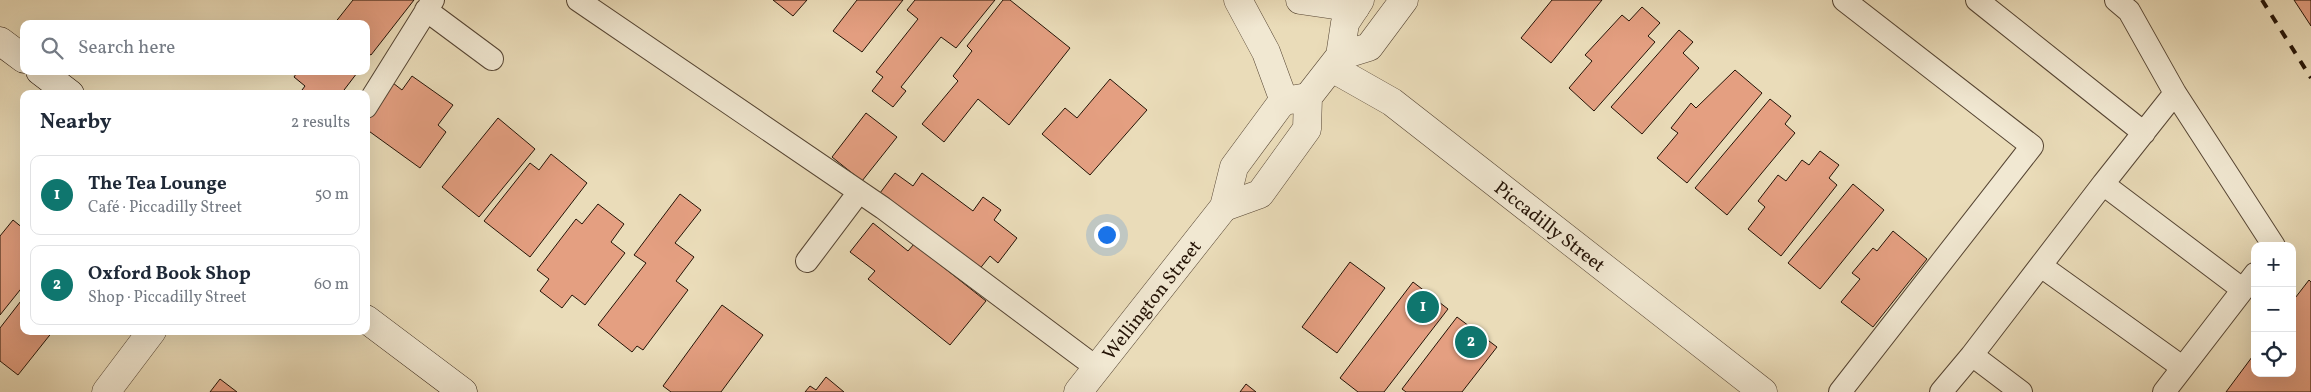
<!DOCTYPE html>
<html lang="en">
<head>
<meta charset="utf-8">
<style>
	body { margin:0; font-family:Vollkorn,serif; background:#f6f6f7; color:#1f2937 }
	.controls { position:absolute; right:15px; bottom:15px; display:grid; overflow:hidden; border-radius:10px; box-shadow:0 5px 20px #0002 }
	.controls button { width:45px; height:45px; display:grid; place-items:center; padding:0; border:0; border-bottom:1px solid #e0e1e3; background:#fff; color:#1f2937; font:25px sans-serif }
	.you { position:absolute; left:1106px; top:234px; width:18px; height:18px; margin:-12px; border:4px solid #fff; border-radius:50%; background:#1a73e8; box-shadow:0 0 0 8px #1a73e833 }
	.badge { display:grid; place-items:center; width:32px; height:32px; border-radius:50%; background:#0f766e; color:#fff; font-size:16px; font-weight:700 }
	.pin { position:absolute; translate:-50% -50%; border:2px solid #fff; box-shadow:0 1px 5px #0006 }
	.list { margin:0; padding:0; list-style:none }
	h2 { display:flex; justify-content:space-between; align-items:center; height:65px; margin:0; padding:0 20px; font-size:21px }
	h2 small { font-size:16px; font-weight:400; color:#747a83 }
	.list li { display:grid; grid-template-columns:32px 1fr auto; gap:15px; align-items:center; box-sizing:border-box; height:80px; margin:0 10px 10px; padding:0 10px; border:1px solid #e0e1e3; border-radius:10px }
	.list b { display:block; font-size:19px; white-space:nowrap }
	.list p { margin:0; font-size:16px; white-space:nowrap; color:#747a83 }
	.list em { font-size:16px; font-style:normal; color:#747a83 }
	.icon { flex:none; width:28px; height:28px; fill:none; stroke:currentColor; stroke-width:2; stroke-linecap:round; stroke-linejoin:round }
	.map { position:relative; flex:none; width:2311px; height:392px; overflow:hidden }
	.search { position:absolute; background:#fff; box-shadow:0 5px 20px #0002; left:20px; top:20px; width:350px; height:55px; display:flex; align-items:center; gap:12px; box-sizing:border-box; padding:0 18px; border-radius:10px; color:#747a83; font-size:19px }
	.panel { position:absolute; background:#fff; box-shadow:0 5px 20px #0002; left:20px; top:90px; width:350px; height:245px; border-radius:10px }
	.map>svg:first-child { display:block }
	.building { fill:#e49f81; stroke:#241306 }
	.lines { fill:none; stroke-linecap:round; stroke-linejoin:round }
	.service-casing { stroke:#564533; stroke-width:24 }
	.minor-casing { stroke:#564533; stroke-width:29 }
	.secondary-casing { stroke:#241306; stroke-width:29 }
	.service { stroke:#f1e8d2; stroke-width:22 }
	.minor { stroke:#f1e8d2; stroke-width:28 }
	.secondary { stroke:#f1e8d2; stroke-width:28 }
	.rail { stroke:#241306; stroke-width:4; stroke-dasharray:9 9; stroke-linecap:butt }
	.labels { text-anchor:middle; stroke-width:4; stroke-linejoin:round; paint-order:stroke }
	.street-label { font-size:19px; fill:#241306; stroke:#f1e8d2 }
</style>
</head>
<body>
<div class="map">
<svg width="2311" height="392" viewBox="0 0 2311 392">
	<rect width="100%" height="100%" fill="#eadcb9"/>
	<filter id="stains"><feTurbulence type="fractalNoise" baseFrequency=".004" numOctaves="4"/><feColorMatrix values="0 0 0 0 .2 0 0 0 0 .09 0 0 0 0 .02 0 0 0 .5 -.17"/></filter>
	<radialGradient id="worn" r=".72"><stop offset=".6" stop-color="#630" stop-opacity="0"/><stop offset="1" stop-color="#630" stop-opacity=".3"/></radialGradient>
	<!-- building -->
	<path class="building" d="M 353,0 L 414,0 L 371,55 L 366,52 L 366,24 L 334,24 Z
		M 773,0 L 807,0 L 793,16 Z
		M 857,0 L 903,0 L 862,52 L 833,31 Z
		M 915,0 L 995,0 L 956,48 L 941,37 L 901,87 L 906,91 L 893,107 L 872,91 L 883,77 L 876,72 L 918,19 L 907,10 Z
		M 1003,0 L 1010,0 L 1070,48 L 1009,125 L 978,99 L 944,142 L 922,124 L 958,81 L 953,76 L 972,51 L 967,46 Z
		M 1552,0 L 1602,0 L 1551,63 L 1521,38 Z
		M 2294,0 L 2311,0 L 2311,26 Z
		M 1642,7 L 1660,23 L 1648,36 L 1655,42 L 1594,111 L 1569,88 L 1592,61 L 1585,55 L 1622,15 L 1629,21 Z
		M 1679,30 L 1693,42 L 1683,53 L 1699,68 L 1642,134 L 1611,107 Z
		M 1735,70 L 1762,93 L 1687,183 L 1657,158 L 1678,133 L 1671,128 L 1691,103 L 1696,108 Z
		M 298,71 L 354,71 L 357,73 L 341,94 L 299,94 L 305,86 L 294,77 Z
		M 412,76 L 453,105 L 438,125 L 446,132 L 420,168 L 366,129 L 366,121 L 393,83 L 402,90 Z
		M 1110,79 L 1147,110 L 1090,175 L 1042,134 L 1065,108 L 1077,118 Z
		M 1770,99 L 1791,116 L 1785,124 L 1795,133 L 1727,215 L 1695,188 Z
		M 866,113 L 897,137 L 862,181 L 832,157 Z
		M 498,118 L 535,149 L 479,217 L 442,187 Z
		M 1820,151 L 1839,165 L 1829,178 L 1837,185 L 1781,256 L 1748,229 L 1765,207 L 1758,201 L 1778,175 L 1786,181 L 1802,160 L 1809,165 Z
		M 551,154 L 587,183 L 530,257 L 484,221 L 530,163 L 539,170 Z
		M 895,173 L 913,186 L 922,173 L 973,211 L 983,197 L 1001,210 L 994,220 L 1017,238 L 998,263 L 990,256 L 978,271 L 877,197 Z
		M 1853,184 L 1884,210 L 1820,289 L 1788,263 Z
		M 680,194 L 701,210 L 675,243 L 694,257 L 676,281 L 688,290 L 643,350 L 637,346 L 632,352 L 598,325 L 646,263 L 634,255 Z
		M 598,204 L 624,224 L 611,242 L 625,253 L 585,305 L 572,295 L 562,308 L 540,291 L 549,279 L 537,270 L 576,219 L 582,224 Z
		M 13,220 L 24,229 L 24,285 L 0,315 L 0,236 Z
		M 873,223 L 908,251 L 914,244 L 986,301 L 950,345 L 868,279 L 875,271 L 850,252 Z
		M 1893,231 L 1927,259 L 1873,327 L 1841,302 L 1860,279 L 1852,273 L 1873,248 L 1877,251 Z
		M 1350,262 L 1385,288 L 1337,353 L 1302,327 Z
		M 2309,280 L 2311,282 L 2311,392 L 2226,392 L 2255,353 L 2255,373 L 2292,373 L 2292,302 Z
		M 1413,282 L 1448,309 L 1384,392 L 1358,392 L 1340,378 Z
		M 24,297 L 24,331 L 53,331 L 18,375 L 0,361 L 0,328 Z
		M 722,305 L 763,335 L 721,392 L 671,392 L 663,386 Z
		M 1457,317 L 1497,347 L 1462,392 L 1406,392 L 1402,389 Z
		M 826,377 L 844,392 L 805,392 L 810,386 L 816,390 Z
		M 220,379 L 237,392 L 210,392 Z
		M 1246,384 L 1256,392 L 1240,392 Z"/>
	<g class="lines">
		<!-- service casing -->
		<g class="service-casing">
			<path id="service" d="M 578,0 L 883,208 L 1097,368
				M 1977,0 L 2144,133
				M 2116,0 L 2129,11 L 2175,93 L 2274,246
				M 426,10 L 492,59
				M 366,107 L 433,0
				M 2103,184 L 2175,93
				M 807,261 L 859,192
				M 2041,266 L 2182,367
				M 1840,392 L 2032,146 L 1844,0
				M 1941,392 L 1972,355
				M 2021,392 L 1972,355 L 2103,184 L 2242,289
				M 2164,392 L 2255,274"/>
		</g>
		<!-- minor casing -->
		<g class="minor-casing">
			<g id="minor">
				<path d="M 1238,0 L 1266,52 L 1284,101"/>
				<path d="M 1300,0 L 1355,8"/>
				<path d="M 1340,56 L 1369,47 L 1404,0"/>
				<path id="s1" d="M 1332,68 L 1392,102 L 1763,392"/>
				<path d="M 1224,207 L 1260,194 L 1307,129 L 1308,97 L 1340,56 L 1345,23 L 1360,0"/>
				<path d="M 106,392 L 152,331"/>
				<path id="s2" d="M 1078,392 L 1224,207 L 1234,167 L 1279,106 L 1284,101 L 1308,97"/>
			</g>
		</g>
		<!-- secondary casing -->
		<g class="secondary-casing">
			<path id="secondary" d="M 0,41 L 24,59
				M 40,71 L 70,94
				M 366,319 L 463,392"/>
		</g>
		<!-- service -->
		<use href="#service" class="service"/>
		<!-- minor -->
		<use href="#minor" class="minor"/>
		<!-- secondary -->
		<use href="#secondary" class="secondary"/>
		<!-- rail -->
		<path class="rail" d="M 2262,0 L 2311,78"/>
	</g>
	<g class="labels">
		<!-- street labels -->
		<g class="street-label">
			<text dy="7" stroke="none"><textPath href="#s1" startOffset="270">Piccadilly Street</textPath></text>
			<text dy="7" stroke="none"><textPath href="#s2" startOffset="118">Wellington Street</textPath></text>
		</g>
	</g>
	<rect width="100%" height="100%" filter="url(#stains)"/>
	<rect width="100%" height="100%" fill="url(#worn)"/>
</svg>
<div class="controls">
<button>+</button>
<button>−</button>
<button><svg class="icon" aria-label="locate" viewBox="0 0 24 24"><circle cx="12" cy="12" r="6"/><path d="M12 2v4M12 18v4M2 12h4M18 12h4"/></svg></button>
</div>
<div class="you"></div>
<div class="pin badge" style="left:1423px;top:307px">1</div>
<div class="pin badge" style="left:1471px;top:342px">2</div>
<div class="search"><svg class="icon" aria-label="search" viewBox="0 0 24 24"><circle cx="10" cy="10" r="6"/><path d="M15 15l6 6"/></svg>Search here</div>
<section class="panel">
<h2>Nearby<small>2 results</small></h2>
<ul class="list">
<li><span class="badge">1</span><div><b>The Tea Lounge</b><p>Café · Piccadilly Street</p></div><em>50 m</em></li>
<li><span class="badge">2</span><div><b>Oxford Book Shop</b><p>Shop · Piccadilly Street</p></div><em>60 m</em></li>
</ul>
</section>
</div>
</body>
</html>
